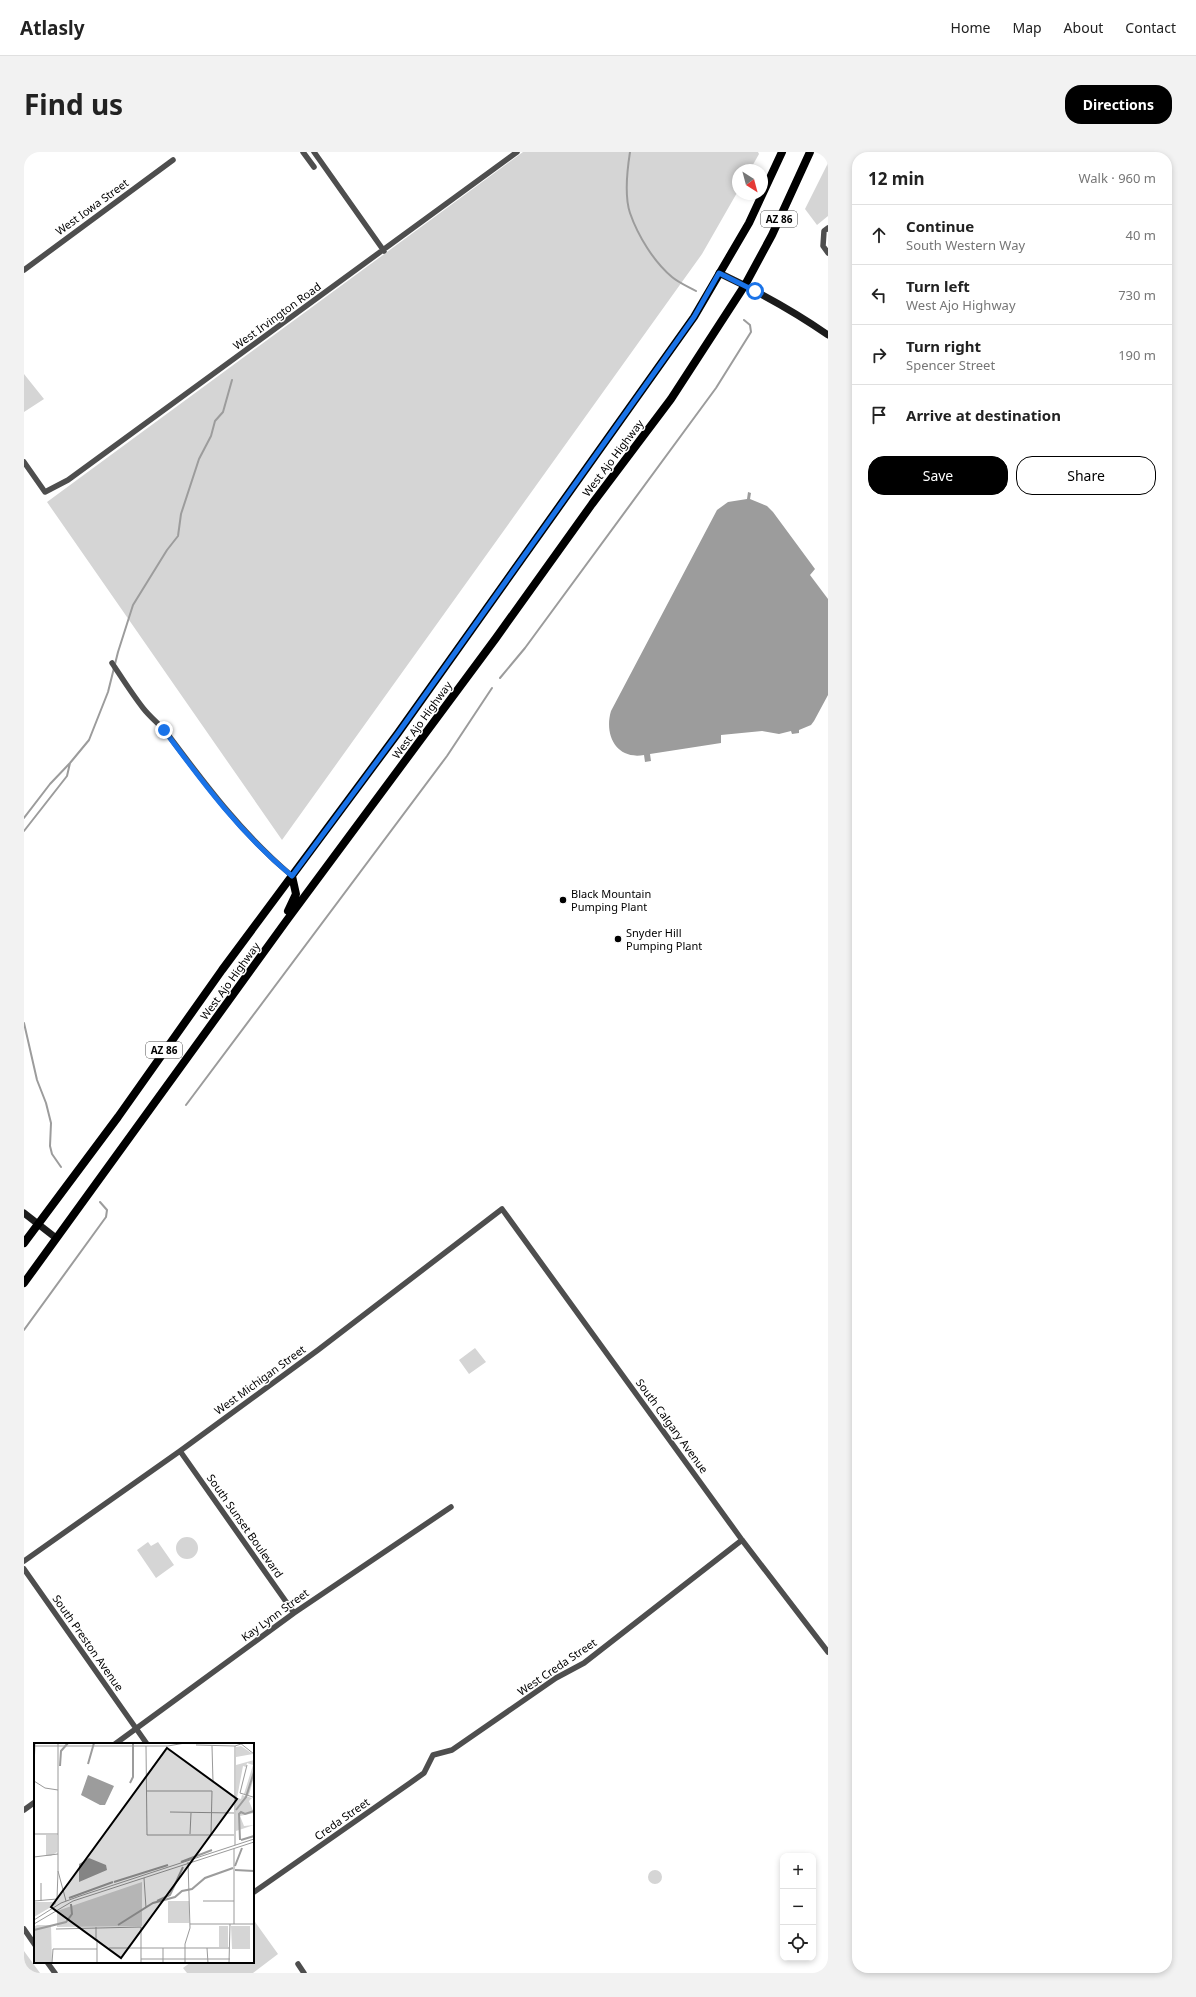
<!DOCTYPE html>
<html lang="en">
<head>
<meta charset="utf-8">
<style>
	body { margin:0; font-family:"Noto Sans",sans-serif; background:#f2f2f2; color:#222 }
	.controls { position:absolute; right:12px; bottom:12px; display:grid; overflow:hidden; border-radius:8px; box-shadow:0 2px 6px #0003 }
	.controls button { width:36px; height:36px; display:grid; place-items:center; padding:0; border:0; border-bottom:1px solid #e0e0e0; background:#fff; color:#222; font:20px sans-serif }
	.compass { position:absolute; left:708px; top:12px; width:36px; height:36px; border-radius:50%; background:#fff; box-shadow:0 2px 6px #0003; rotate:144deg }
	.stop { position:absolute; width:12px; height:12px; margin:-9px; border:3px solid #1a73e8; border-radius:50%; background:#fff }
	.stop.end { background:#1a73e8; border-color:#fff; box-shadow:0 1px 4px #0008 }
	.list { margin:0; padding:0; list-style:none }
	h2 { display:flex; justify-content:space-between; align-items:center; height:52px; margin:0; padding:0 16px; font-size:17px }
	h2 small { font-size:13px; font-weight:400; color:#767676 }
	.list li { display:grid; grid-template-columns:26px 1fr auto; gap:12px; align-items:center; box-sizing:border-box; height:60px; padding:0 16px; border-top:1px solid #e0e0e0 }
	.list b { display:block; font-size:15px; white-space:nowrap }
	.list p { margin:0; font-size:13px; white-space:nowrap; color:#767676 }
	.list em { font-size:13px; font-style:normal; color:#767676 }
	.actions { display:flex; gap:8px; padding:12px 16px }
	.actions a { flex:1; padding:9px 0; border:1px solid #000; border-radius:16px; text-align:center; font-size:14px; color:#000 }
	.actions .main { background:#000; color:#fff }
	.icon { flex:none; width:22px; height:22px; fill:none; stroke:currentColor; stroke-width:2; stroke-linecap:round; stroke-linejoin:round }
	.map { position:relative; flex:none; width:804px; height:1821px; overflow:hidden; border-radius:16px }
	header { display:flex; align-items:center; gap:24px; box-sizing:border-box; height:56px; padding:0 20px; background:#fff; border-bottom:1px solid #e0e0e0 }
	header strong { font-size:19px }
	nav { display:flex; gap:22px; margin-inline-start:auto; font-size:14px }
	.intro { display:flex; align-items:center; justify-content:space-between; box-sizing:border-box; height:96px; padding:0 24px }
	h1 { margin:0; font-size:28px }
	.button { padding:10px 18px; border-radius:16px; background:#000; color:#fff; font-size:14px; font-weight:700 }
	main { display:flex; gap:24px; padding:0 24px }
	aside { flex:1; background:#fff; border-radius:16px; box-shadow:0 2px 6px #0003 }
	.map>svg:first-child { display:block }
	.green { fill:#d5d5d5 }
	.water { fill:#9c9c9c }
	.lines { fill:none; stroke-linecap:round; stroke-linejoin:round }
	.stream { stroke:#9c9c9c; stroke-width:2 }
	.street { stroke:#4e4e4e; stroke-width:5.5 }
	.secondary { stroke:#1b1b1b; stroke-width:7 }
	.primary { stroke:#000; stroke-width:8 }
	.route { stroke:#1a73e8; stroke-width:5 }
	.poi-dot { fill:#000; stroke:#fff; stroke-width:1.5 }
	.labels { text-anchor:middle; stroke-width:3; stroke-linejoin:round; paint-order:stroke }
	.shield { fill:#fff; stroke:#4c4c4c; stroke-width:1 }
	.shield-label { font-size:10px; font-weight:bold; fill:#000 }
	.street-label { font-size:11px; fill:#000; stroke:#fff }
	.poi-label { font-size:11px; fill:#000; stroke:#fff; text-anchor:start }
	.inset-river { fill:none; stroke:#9c9c9c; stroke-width:2 }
	.inset-road { fill:none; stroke:#999; stroke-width:1 }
	.view { fill:#000; fill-opacity:0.15; stroke:#000; stroke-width:2 }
	.inset-edge { fill:none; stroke:#000; stroke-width:2 }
</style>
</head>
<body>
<header>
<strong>Atlasly</strong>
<nav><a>Home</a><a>Map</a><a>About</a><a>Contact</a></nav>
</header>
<div class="intro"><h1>Find us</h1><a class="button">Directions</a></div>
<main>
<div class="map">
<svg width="804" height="1821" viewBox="0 0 804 1821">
	<rect width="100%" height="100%" fill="#fff"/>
	<!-- green -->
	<path class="green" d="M 499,0 L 734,0 L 735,2 L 726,18 L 714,18 L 714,39 L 678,102 L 258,688 L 23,350 Z
		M 804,11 L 804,64 L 793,73 L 781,57 Z
		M 0,222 L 20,247 L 0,260 Z
		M 451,1196 L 462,1210 L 445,1222 L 435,1208 Z
		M152 1396a11 11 0 1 1 22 0a11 11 0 1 1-22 0Z
		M 124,1390 L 127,1394 L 134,1390 L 150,1413 L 132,1426 L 113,1398 Z
		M624 1725a7 7 0 1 1 14 0a7 7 0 1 1-14 0Z
		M 229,1767 L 254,1802 L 229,1821 L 163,1821 L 159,1816 L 167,1810 L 229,1810 Z
		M 0,1799 L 16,1821 L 0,1821 Z"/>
	<!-- water -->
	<path class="water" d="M 724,340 L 727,341 L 726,347 L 743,354 L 749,360 L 791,417 L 786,423 L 804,447 L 804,543 L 790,569 L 787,573 L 775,578 L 775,581 L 768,582 L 767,579 L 755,582 L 738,579 L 697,583 L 697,591 L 626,602 L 627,609 L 621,610 L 620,603 C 592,608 580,583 587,559 L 693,358 L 704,350 L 723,347 Z"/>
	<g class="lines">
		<!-- stream -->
		<path class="stream" d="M 606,0 C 603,19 600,43 606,61 C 614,84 630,110 648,125 C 655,131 665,135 672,139
			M 476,526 L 501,496 L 692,236 L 727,180 L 726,173 L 720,168
			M 0,666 L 26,632 L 46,611 L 65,588 L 84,540 L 94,500 L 109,453 L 143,398 L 154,384 L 157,362 L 175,307 L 187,284 L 191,269 L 199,260 L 208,228
			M 0,679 L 43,624 L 46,611
			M 0,871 L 13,928 L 22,951 L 27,971 L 26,994 L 28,1002 L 37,1015
			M 162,953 L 423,604 L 468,536
			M 0,1178 L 82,1065 L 83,1058 L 76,1050"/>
		<!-- street -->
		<path class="street" d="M 279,0 L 290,15
			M 290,0 L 360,99
			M 804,76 L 800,79 L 799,94 L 804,101
			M 0,118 L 149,8
			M 0,310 L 21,340 L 44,328 L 493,0
			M 88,511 C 98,526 108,542 119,556 C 126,565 135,572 142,580 C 181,632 218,682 268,724
			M 156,1299 L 270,1461
			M 0,1409 L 156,1299 L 294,1198 L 478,1057 L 718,1388 L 804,1500
			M 0,1417 L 123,1592
			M 91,1592 L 270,1461 L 427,1355
			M 0,1658 L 11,1650
			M 229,1739 L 230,1740 L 386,1631 L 400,1621 L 409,1603 L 428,1598 L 532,1526 L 560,1511 L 718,1388
			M 0,1777 L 11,1793
			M 23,1810 L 31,1821
			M 274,1812 L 280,1821"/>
		<!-- secondary -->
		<path class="secondary" d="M 695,121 C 733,139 770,159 804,183
			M 0,1061 L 32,1086"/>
		<!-- primary -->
		<path class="primary" d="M 264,759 L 272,742 L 268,724
			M 0,1091 L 94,965 L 198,818 L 374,581 L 670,165 L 725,71 L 758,0
			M 0,1131 L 263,768 L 472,486 L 568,352 L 647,247 L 721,133 L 748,83 L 786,0"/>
	</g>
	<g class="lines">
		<!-- route -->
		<path class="route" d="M 140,578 C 179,631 217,682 268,724 L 374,581 L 670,165 L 695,121 L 731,139"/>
	</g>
	<!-- markers -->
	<g class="poi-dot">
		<circle cx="539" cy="748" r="4"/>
		<circle cx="594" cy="787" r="4"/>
	</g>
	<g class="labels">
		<!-- shield labels -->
		<g class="shield">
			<rect x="737" y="59" width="36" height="16" rx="3"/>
			<rect x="122" y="890" width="36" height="16" rx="3"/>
		</g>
		<g class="shield-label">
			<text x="755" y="71">AZ 86</text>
			<text x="140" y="902">AZ 86</text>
		</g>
		<!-- street labels -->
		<g class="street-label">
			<text transform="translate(68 55) rotate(-36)" y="4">West Iowa Street</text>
			<text transform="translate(253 164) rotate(-36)" y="4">West Irvington Road</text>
			<text transform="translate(589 306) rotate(-53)" y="4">West Ajo Highway</text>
			<text transform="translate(398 568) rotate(-54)" y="4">West Ajo Highway</text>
			<text transform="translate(206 829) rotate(-54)" y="4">West Ajo Highway</text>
			<text transform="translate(236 1228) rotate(-36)" y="4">West Michigan Street</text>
			<text transform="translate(648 1274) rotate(54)" y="4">South Calgary Avenue</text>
			<text transform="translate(221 1374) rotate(55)" y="4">South Sunset Boulevard</text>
			<text transform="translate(251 1463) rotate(-36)" y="4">Kay Lynn Street</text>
			<text transform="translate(64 1491) rotate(55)" y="4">South Preston Avenue</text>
			<text transform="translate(533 1515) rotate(-34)" y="4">West Creda Street</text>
			<text transform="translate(318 1667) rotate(-35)" y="4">Creda Street</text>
		</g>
		<!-- poi labels -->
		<g class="poi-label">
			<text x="547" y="746">Black Mountain<tspan x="547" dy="13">Pumping Plant</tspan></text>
			<text x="602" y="785">Snyder Hill<tspan x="602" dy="13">Pumping Plant</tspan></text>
		</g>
	</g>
	<!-- overview -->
	<g transform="translate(10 1591)">
		<rect width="220" height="220" fill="#fff"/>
		<path d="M 207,3 L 219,11 L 202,14 L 202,4 ZM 220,17 L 220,34 L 215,52 L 210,51 L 219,22 L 213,20 L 212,24 L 209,23 L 203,55 L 207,56 L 208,52 L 218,55 L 215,58 L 220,70 L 206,73 L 210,83 L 220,82 L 202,88 L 202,22 ZM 12,92 L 23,92 L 23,109 L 17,113 L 12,113 ZM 108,139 L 108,183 L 23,184 L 23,168 ZM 134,158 L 155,158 L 155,180 L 134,180 ZM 0,159 L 22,159 L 22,161 L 0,174 ZM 3,182 L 17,182 L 18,220 L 0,220 L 0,184 ZM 185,183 L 194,183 L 194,204 L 185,204 ZM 197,183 L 216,183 L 216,206 L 198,206 Z" fill="#d5d5d5"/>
		<path d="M 54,32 L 80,43 L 71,62 L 66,62 L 47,52 ZM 55,115 L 72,122 L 73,127 L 45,139 L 45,121 Z" fill="#9c9c9c"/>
		<path class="inset-river" d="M 54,21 L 60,0M 26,23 L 27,8 L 34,0M 96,40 L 99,34 L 99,0M 202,67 L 212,54 L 220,29M 206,97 L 205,71 L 207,69 L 211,71 L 220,68M 207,97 L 220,93M 147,119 L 178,107M 201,123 L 208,105M 201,127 L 220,128M 80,139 L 134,122M 35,155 L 79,139M 123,158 L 136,152 L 149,124M 84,182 L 119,160 L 141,154 L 148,148 L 158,146 L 171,135 L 199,125M 0,187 L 32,179 L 38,171 L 37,161"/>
		<path class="inset-road" d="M 24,0 L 24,128 L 32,158M 206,0 L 220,11M 162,2 L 201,3 L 207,1M 0,3 L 134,3 L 151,0M 112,3 L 113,92 L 200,92M 178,3 L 179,39M 0,24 L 1,0M 0,38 L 11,45 L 24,47M 113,48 L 178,48 L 177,91M 206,50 L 213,22M 206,50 L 219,54M 136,69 L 200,70M 0,91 L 24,91M 156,91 L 157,70M 201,102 L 201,3M 200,106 L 200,181M 0,114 L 24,111M 110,135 L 112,165M 7,140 L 7,158M 0,158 L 23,156 L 24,128M 169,158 L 200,158M 0,177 L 27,160 L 46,153 L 220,96M 0,181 L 39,158 L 220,99M 156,181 L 220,181M 22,186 L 107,184 L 107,220M 62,197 L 62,184M 75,205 L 195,205M 173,205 L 174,220M 107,216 L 196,216M 18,220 L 19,206 L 63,206M 63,220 L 63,196M 129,220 L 129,205M 151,220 L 151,201 L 156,185 L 154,119M 195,220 L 196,181"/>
		<path class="view" d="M 133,5 L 203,56 L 87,215 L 17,164 Z"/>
		<rect width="220" height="220" class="inset-edge"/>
	</g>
</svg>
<div class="controls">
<button>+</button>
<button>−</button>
<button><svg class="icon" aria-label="locate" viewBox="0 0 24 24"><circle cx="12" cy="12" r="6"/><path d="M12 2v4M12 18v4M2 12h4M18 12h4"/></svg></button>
</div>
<svg class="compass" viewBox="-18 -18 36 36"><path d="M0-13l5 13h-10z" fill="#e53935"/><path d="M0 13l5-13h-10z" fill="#767676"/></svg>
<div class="stop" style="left:731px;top:139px"></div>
<div class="stop end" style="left:140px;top:578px"></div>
</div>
<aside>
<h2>12 min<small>Walk · 960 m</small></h2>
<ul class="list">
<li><svg class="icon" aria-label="ahead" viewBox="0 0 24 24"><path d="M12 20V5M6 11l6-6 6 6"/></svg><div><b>Continue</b><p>South Western Way</p></div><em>40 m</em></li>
<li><svg class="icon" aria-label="left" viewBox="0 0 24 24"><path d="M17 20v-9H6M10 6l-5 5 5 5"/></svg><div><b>Turn left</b><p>West Ajo Highway</p></div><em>730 m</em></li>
<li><svg class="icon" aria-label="right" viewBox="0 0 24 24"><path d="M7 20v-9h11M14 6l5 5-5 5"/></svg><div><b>Turn right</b><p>Spencer Street</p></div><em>190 m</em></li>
<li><svg class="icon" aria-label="arrive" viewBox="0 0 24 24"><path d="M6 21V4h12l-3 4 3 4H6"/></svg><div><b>Arrive at destination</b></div></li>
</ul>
<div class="actions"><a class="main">Save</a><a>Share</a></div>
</aside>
</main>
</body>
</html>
